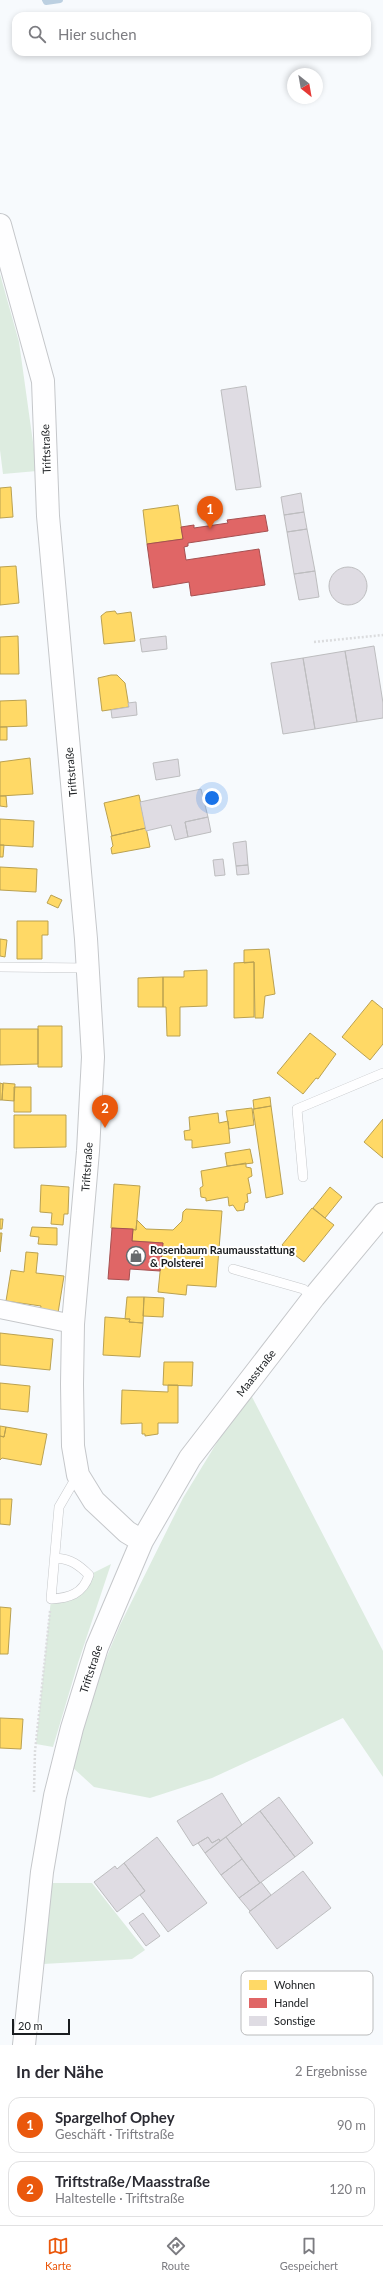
<!DOCTYPE html>
<html lang="de">
<head>
<meta charset="utf-8">
<style>
	body { margin:0; font-family:Lato,sans-serif; background:#f7f7f7; color:#2b2b33 }
	.compass { position:absolute; left:287px; top:68px; width:36px; height:36px; border-radius:50%; background:#fff; box-shadow:0 2px 6px #0003; rotate:149deg }
	.scale { position:absolute; left:12px; bottom:10px; width:58px; box-sizing:border-box; padding-left:4px; border:2px solid #1a1d20; border-top:0; font-size:11px; line-height:14px; white-space:nowrap; color:#1a1d20; -webkit-text-stroke:3px #fff; paint-order:stroke }
	.you { position:absolute; left:212px; top:798px; width:14px; height:14px; margin:-10px; border:3px solid #fff; border-radius:50%; background:#1a73e8; box-shadow:0 0 0 6px #1a73e833 }
	.badge { display:grid; place-items:center; width:26px; height:26px; border-radius:50%; background:#ea580c; color:#fff; font-size:13px; font-weight:700 }
	.pin { position:absolute; translate:-50% -33px; filter:drop-shadow(0 1px 2px #0008) }
	.pin::after { content:''; position:absolute; top:21px; width:14px; height:12px; background:inherit; clip-path:polygon(0 0,100% 0,50% 100%) }
	.list { margin:0; padding:0; list-style:none }
	h2 { display:flex; justify-content:space-between; align-items:center; height:52px; margin:0; padding:0 16px; font-size:17px }
	h2 small { font-size:13px; font-weight:400; color:#7c7c81 }
	.list li { display:grid; grid-template-columns:26px 1fr auto; gap:12px; align-items:center; box-sizing:border-box; height:56px; margin:0 8px 8px; padding:0 8px; border:1px solid #e1e1e2; border-radius:12px }
	.list b { display:block; font-size:15px; white-space:nowrap }
	.list p { margin:0; font-size:13px; white-space:nowrap; color:#7c7c81 }
	.list em { font-size:13px; font-style:normal; color:#7c7c81 }
	.icon { flex:none; width:22px; height:22px; fill:none; stroke:currentColor; stroke-width:2; stroke-linecap:round; stroke-linejoin:round }
	.map { position:relative; flex:none; width:383px; height:2045px; overflow:hidden }
	.search { position:absolute; background:#fff; box-shadow:0 2px 6px #0003; left:12px; right:12px; top:12px; height:44px; display:flex; align-items:center; gap:10px; box-sizing:border-box; padding:0 14px; border-radius:12px; color:#7c7c81; font-size:15px }
	.sheet { height:180px; background:#fff }
	nav { display:flex; justify-content:space-around; align-items:center; box-sizing:border-box; height:56px; border-top:1px solid #e1e1e2; background:#fff; font-size:11px; color:#7c7c81 }
	nav a { display:grid; justify-items:center; gap:2px }
	nav .on { color:#ea580c }
	.map>svg:first-child { display:block }
	.green { fill:#ddece0 }
	.homes { fill:#ffd966; stroke:#baa151 }
	.shops { fill:#e06666; stroke:#a55051 }
	.lines { fill:none; stroke-linecap:round; stroke-linejoin:round }
	.stream { stroke:#bcd0e1; stroke-width:6 }
	.building { fill:#dfdce3; stroke:#bdbdbf }
	.lane-casing { stroke:#c5c7ca; stroke-width:10 }
	.street-casing { stroke:#c5c7ca; stroke-width:20 }
	.secondary-casing { stroke:#c5c7ca; stroke-width:24 }
	.path { stroke:#dbdcde; stroke-width:2.5; stroke-dasharray:2 2; stroke-linecap:butt }
	.lane { stroke:#fefeff; stroke-width:9 }
	.street { stroke:#fefeff; stroke-width:18 }
	.secondary { stroke:#fefeff; stroke-width:22 }
	.labels { text-anchor:middle; stroke-width:4; stroke-linejoin:round; paint-order:stroke }
	.street-label { font-size:11px; fill:#1a1d20; stroke:#fff }
	.poi-label { font-size:11px; font-weight:bold; fill:#1a1d20; stroke:#fff; text-anchor:start }
	.key { fill:#fff; stroke:#babbbc; stroke-width:1 }
	.key-label { font-size:11px; fill:#1a1d20 }
</style>
</head>
<body>
<div class="map">
<svg width="383" height="2045" viewBox="0 0 383 2045">
	<rect width="100%" height="100%" fill="#f7fafd"/>
	<!-- green -->
	<path class="green" d="M 0,274 L 19,342 L 37,471 L 3,474 L 0,450 Z
		M 251,1395 L 383,1651 L 383,1777 L 343,1718 L 212,1778 L 150,1798 L 94,1787 L 71,1766 L 99,1675 L 120,1625 L 183,1498 L 227,1426 Z
		M 111,1564 L 78,1663 L 53,1747 L 36,1744 L 51,1599 L 65,1598 L 89,1575 Z
		M 52,1883 L 92,1883 L 145,1950 L 132,1959 L 43,1964 Z"/>
	<!-- homes -->
	<path class="homes" d="M 11,487 L 13,517 L 0,518 L 0,488 Z
		M 178,505 L 183,539 L 147,544 L 143,510 Z
		M 16,566 L 19,603 L 0,605 L 0,567 Z
		M 115,611 L 117,614 L 131,612 L 135,641 L 104,644 L 101,616 L 106,612 Z
		M 18,636 L 19,674 L 0,674 L 0,637 Z
		M 111,675 L 117,675 L 125,683 L 129,707 L 102,711 L 98,678 Z
		M 26,700 L 27,726 L 0,727 L 0,701 Z
		M 0,727 L 7,727 L 7,740 L 0,740 Z
		M 30,758 L 33,794 L 0,796 L 0,762 Z
		M 139,795 L 146,828 L 112,836 L 104,803 Z
		M 0,796 L 6,796 L 7,807 L 0,806 Z
		M 0,819 L 34,821 L 33,847 L 0,845 Z
		M 146,828 L 150,847 L 112,854 L 111,848 L 113,846 L 111,836 Z
		M 0,845 L 4,845 L 3,857 L 0,857 Z
		M 0,867 L 37,869 L 36,892 L 0,890 Z
		M 51,895 L 62,900 L 58,908 L 47,903 Z
		M 17,921 L 48,921 L 48,935 L 42,935 L 42,959 L 17,959 Z
		M 0,939 L 7,940 L 5,957 L 0,956 Z
		M 269,949 L 275,994 L 265,996 L 263,1018 L 255,1018 L 254,962 L 244,963 L 244,950 Z
		M 254,962 L 254,1017 L 234,1018 L 234,963 Z
		M 207,970 L 207,1006 L 180,1007 L 180,1036 L 167,1036 L 166,1007 L 163,1007 L 163,977 L 184,977 L 184,971 Z
		M 163,977 L 163,1007 L 138,1007 L 138,978 Z
		M 372,1000 L 383,1009 L 383,1044 L 370,1060 L 342,1037 Z
		M 38,1026 L 62,1026 L 62,1067 L 38,1067 Z
		M 0,1029 L 38,1029 L 38,1064 L 0,1065 Z
		M 310,1033 L 336,1054 L 318,1079 L 316,1078 L 303,1094 L 277,1073 Z
		M 0,1083 L 3,1084 L 2,1100 L 0,1100 Z
		M 3,1083 L 15,1084 L 14,1101 L 2,1100 Z
		M 14,1087 L 31,1087 L 31,1112 L 14,1112 Z
		M 270,1097 L 271,1106 L 254,1109 L 253,1100 Z
		M 271,1106 L 283,1194 L 266,1198 L 253,1109 Z
		M 252,1108 L 254,1125 L 229,1129 L 226,1111 Z
		M 218,1113 L 219,1123 L 228,1121 L 230,1143 L 192,1148 L 192,1140 L 185,1140 L 184,1131 L 190,1130 L 189,1117 Z
		M 14,1115 L 66,1115 L 66,1147 L 14,1148 Z
		M 383,1119 L 383,1158 L 364,1142 Z
		M 250,1149 L 253,1163 L 227,1166 L 225,1153 Z
		M 246,1163 L 246,1167 L 251,1168 L 252,1176 L 248,1178 L 251,1193 L 247,1194 L 248,1202 L 245,1203 L 244,1210 L 237,1211 L 233,1205 L 229,1206 L 228,1197 L 206,1201 L 206,1198 L 201,1197 L 200,1188 L 203,1186 L 201,1171 Z
		M 114,1184 L 140,1186 L 136,1230 L 111,1228 Z
		M 41,1185 L 69,1187 L 68,1214 L 64,1214 L 63,1225 L 51,1224 L 52,1213 L 40,1212 Z
		M 330,1187 L 342,1197 L 325,1218 L 313,1208 Z
		M 312,1208 L 334,1225 L 304,1262 L 282,1245 Z
		M 186,1209 L 222,1211 L 216,1287 L 187,1285 L 186,1295 L 158,1292 L 163,1243 L 132,1241 L 133,1229 L 136,1230 L 137,1220 L 146,1229 L 173,1230 L 182,1221 L 183,1212 Z
		M 0,1219 L 3,1219 L 2,1229 L 0,1229 Z
		M 32,1227 L 57,1228 L 57,1245 L 38,1244 L 39,1237 L 30,1236 Z
		M 0,1233 L 2,1233 L 0,1252 Z
		M 26,1252 L 38,1253 L 36,1273 L 64,1276 L 58,1313 L 40,1311 L 41,1306 L 6,1301 L 11,1270 L 24,1272 Z
		M 127,1297 L 144,1297 L 143,1323 L 129,1322 L 130,1319 L 125,1319 Z
		M 144,1297 L 164,1298 L 163,1317 L 143,1316 Z
		M 105,1317 L 130,1319 L 129,1322 L 143,1323 L 140,1357 L 103,1355 Z
		M 0,1333 L 53,1339 L 50,1370 L 0,1365 Z
		M 164,1362 L 193,1362 L 192,1386 L 163,1385 Z
		M 0,1383 L 30,1386 L 28,1412 L 0,1409 Z
		M 168,1385 L 178,1385 L 178,1423 L 158,1423 L 158,1434 L 145,1436 L 145,1434 L 142,1434 L 142,1423 L 121,1424 L 122,1390 L 168,1392 Z
		M 0,1426 L 6,1427 L 4,1437 L 0,1436 Z
		M 6,1427 L 47,1434 L 41,1465 L 2,1458 L 0,1460 L 0,1436 L 4,1437 Z
		M 0,1499 L 12,1499 L 10,1525 L 0,1524 Z
		M 0,1607 L 11,1608 L 8,1654 L 0,1654 Z
		M 0,1718 L 23,1719 L 21,1749 L 0,1748 Z"/>
	<!-- shops -->
	<path class="shops" d="M 265,515 L 268,531 L 188,543 L 188,546 L 184,547 L 186,560 L 259,549 L 265,585 L 191,596 L 189,582 L 153,588 L 147,544 L 183,539 L 181,527 L 194,525 L 194,528 L 228,523 L 227,520 Z
		M 112,1228 L 133,1229 L 132,1241 L 163,1243 L 160,1271 L 130,1269 L 129,1280 L 108,1279 Z"/>
	<g class="lines">
		<!-- stream -->
		<path class="stream" d="M 45,0 L 46,2 L 60,0"/>
	</g>
	<!-- building -->
	<path class="building" d="M 246,386 L 261,487 L 236,490 L 221,390 Z
		M 301,493 L 304,512 L 284,515 L 281,497 Z
		M 304,512 L 307,529 L 287,532 L 284,515 Z
		M 307,529 L 315,571 L 294,574 L 287,532 Z
		M329 586a19 19 0 1 1 38 0a19 19 0 1 1-38 0Z
		M 315,571 L 319,597 L 299,600 L 294,574 Z
		M 166,636 L 167,649 L 142,652 L 140,639 Z
		M 374,646 L 383,703 L 383,718 L 357,722 L 345,651 Z
		M 345,651 L 357,722 L 315,729 L 303,658 Z
		M 303,658 L 315,729 L 283,734 L 271,663 Z
		M 136,702 L 137,715 L 112,718 L 111,710 L 129,707 L 128,703 Z
		M 178,759 L 180,776 L 156,780 L 153,763 Z
		M 201,789 L 208,817 L 185,822 L 188,837 L 175,840 L 171,825 L 146,831 L 140,802 Z
		M 208,817 L 211,832 L 188,837 L 185,822 Z
		M 246,841 L 248,865 L 236,866 L 233,843 Z
		M 223,859 L 225,875 L 215,876 L 213,860 Z
		M 248,865 L 249,874 L 237,875 L 236,866 Z
		M 222,1793 L 242,1825 L 220,1841 L 219,1839 L 212,1843 L 208,1837 L 193,1846 L 177,1821 Z
		M 279,1797 L 313,1843 L 295,1857 L 260,1811 Z
		M 260,1811 L 295,1857 L 260,1883 L 226,1837 Z
		M 157,1837 L 207,1903 L 168,1932 L 140,1895 L 145,1891 L 124,1863 Z
		M 208,1837 L 212,1843 L 219,1839 L 220,1841 L 205,1853 L 198,1843 Z
		M 226,1837 L 242,1859 L 221,1875 L 205,1853 Z
		M 242,1859 L 260,1883 L 239,1898 L 221,1875 Z
		M 124,1863 L 145,1891 L 117,1912 L 94,1882 L 115,1866 L 117,1869 Z
		M 303,1871 L 331,1908 L 277,1949 L 249,1912 Z
		M 261,1882 L 271,1895 L 250,1911 L 239,1898 Z
		M 143,1913 L 160,1936 L 146,1946 L 129,1923 Z"/>
	<g class="lines">
		<!-- lane casing -->
		<g class="lane-casing">
			<path id="lane" d="M 0,967 L 88,968
				M 303,1177 L 297,1109 L 383,1073
				M 233,1269 L 303,1289 L 314,1297
				M 56,1558 C 71,1559 79,1565 89,1575 C 83,1594 69,1598 51,1599 L 59,1507 L 77,1476"/>
		</g>
		<!-- street casing -->
		<g class="street-casing">
			<path id="street" d="M 0,1309 L 73,1324"/>
		</g>
		<!-- secondary casing -->
		<g class="secondary-casing">
			<path id="secondary" d="M 0,225 L 43,381 L 48,516 L 86,939 L 93,1057 L 88,1151 L 73,1324 L 72,1384 L 73,1446 L 78,1475 L 94,1501 L 127,1532 L 142,1541
				M 24,2045 L 42,1872 L 55,1796 L 72,1728 L 97,1647 L 142,1541 L 190,1458 L 314,1297 L 383,1214"/>
		</g>
		<!-- path -->
		<path class="path" d="M 314,642 L 383,635
			M 34,1792 L 35,1751 L 50,1611"/>
		<!-- lane -->
		<use href="#lane" class="lane"/>
		<!-- street -->
		<use href="#street" class="street"/>
		<!-- secondary -->
		<use href="#secondary" class="secondary"/>
	</g>
	<!-- icons -->
	<defs>
		<g id="shop-ring" transform="scale(1)"><circle r="9.5" fill="#fff" stroke="#676a6d" stroke-width="1.5"/><path d="M-5-2.5h2.3a2.7 3.5 0 0 1 5.4 0H5L5.5 6h-11ZM-1.5-2.5h3a1.5 2.3 0 0 0-3 0Z" fill="#676a6d"/></g>
	</defs>
	<g fill-rule="evenodd">
		<use href="#shop-ring" x="136" y="1256"/>
	</g>
	<g class="labels">
		<!-- street labels -->
		<g class="street-label">
			<text transform="translate(46 449) rotate(-92)" y="4">Triftstraße</text>
			<text transform="translate(71 772) rotate(-95)" y="4">Triftstraße</text>
			<text transform="translate(87 1167) rotate(-86)" y="4">Triftstraße</text>
			<text transform="translate(256 1373) rotate(-52)" y="4">Maasstraße</text>
			<text transform="translate(91 1669) rotate(-72)" y="4">Triftstraße</text>
		</g>
		<!-- poi labels -->
		<g class="poi-label">
			<text x="150" y="1254">Rosenbaum Raumausstattung<tspan x="150" dy="13">&amp; Polsterei</tspan></text>
		</g>
	</g>
	<!-- legend -->
	<rect x="241" y="1971" width="132" height="64" rx="6" class="key"/>
	<rect x="249" y="1980" width="18" height="10" fill="#ffd966"/>
	<rect x="249" y="1998" width="18" height="10" fill="#e06666"/>
	<rect x="249" y="2016" width="18" height="10" fill="#dfdce3"/>
	<g class="key-label">
		<text x="274" y="1989">Wohnen</text>
		<text x="274" y="2007">Handel</text>
		<text x="274" y="2025">Sonstige</text>
	</g>
</svg>
<svg class="compass" viewBox="-18 -18 36 36"><path d="M0-13l5 13h-10z" fill="#e53935"/><path d="M0 13l5-13h-10z" fill="#7c7c81"/></svg>
<div class="scale">20 m</div>
<div class="you"></div>
<div class="pin badge" style="left:210px;top:529px">1</div>
<div class="pin badge" style="left:105px;top:1128px">2</div>
<div class="search"><svg class="icon" aria-label="search" viewBox="0 0 24 24"><circle cx="10" cy="10" r="6"/><path d="M15 15l6 6"/></svg>Hier suchen</div>
</div>
<section class="sheet">
<h2>In der Nähe<small>2 Ergebnisse</small></h2>
<ul class="list">
<li><span class="badge">1</span><div><b>Spargelhof Ophey</b><p>Geschäft · Triftstraße</p></div><em>90 m</em></li>
<li><span class="badge">2</span><div><b>Triftstraße/Maasstraße</b><p>Haltestelle · Triftstraße</p></div><em>120 m</em></li>
</ul>
</section>
<nav>
<a class="on"><svg class="icon" aria-label="map" viewBox="0 0 24 24"><path d="M3 6l6-2 6 2 6-2v14l-6 2-6-2-6 2zM9 4v14M15 6v14"/></svg>Karte</a>
<a><svg class="icon" aria-label="directions" viewBox="0 0 24 24"><path d="M12 3l9 9-9 9-9-9zM9 14v-3h6M13 9l2 2-2 2"/></svg>Route</a>
<a><svg class="icon" aria-label="saved" viewBox="0 0 24 24"><path d="M7 4h10v16l-5-4-5 4z"/></svg>Gespeichert</a>
</nav>
</body>
</html>
